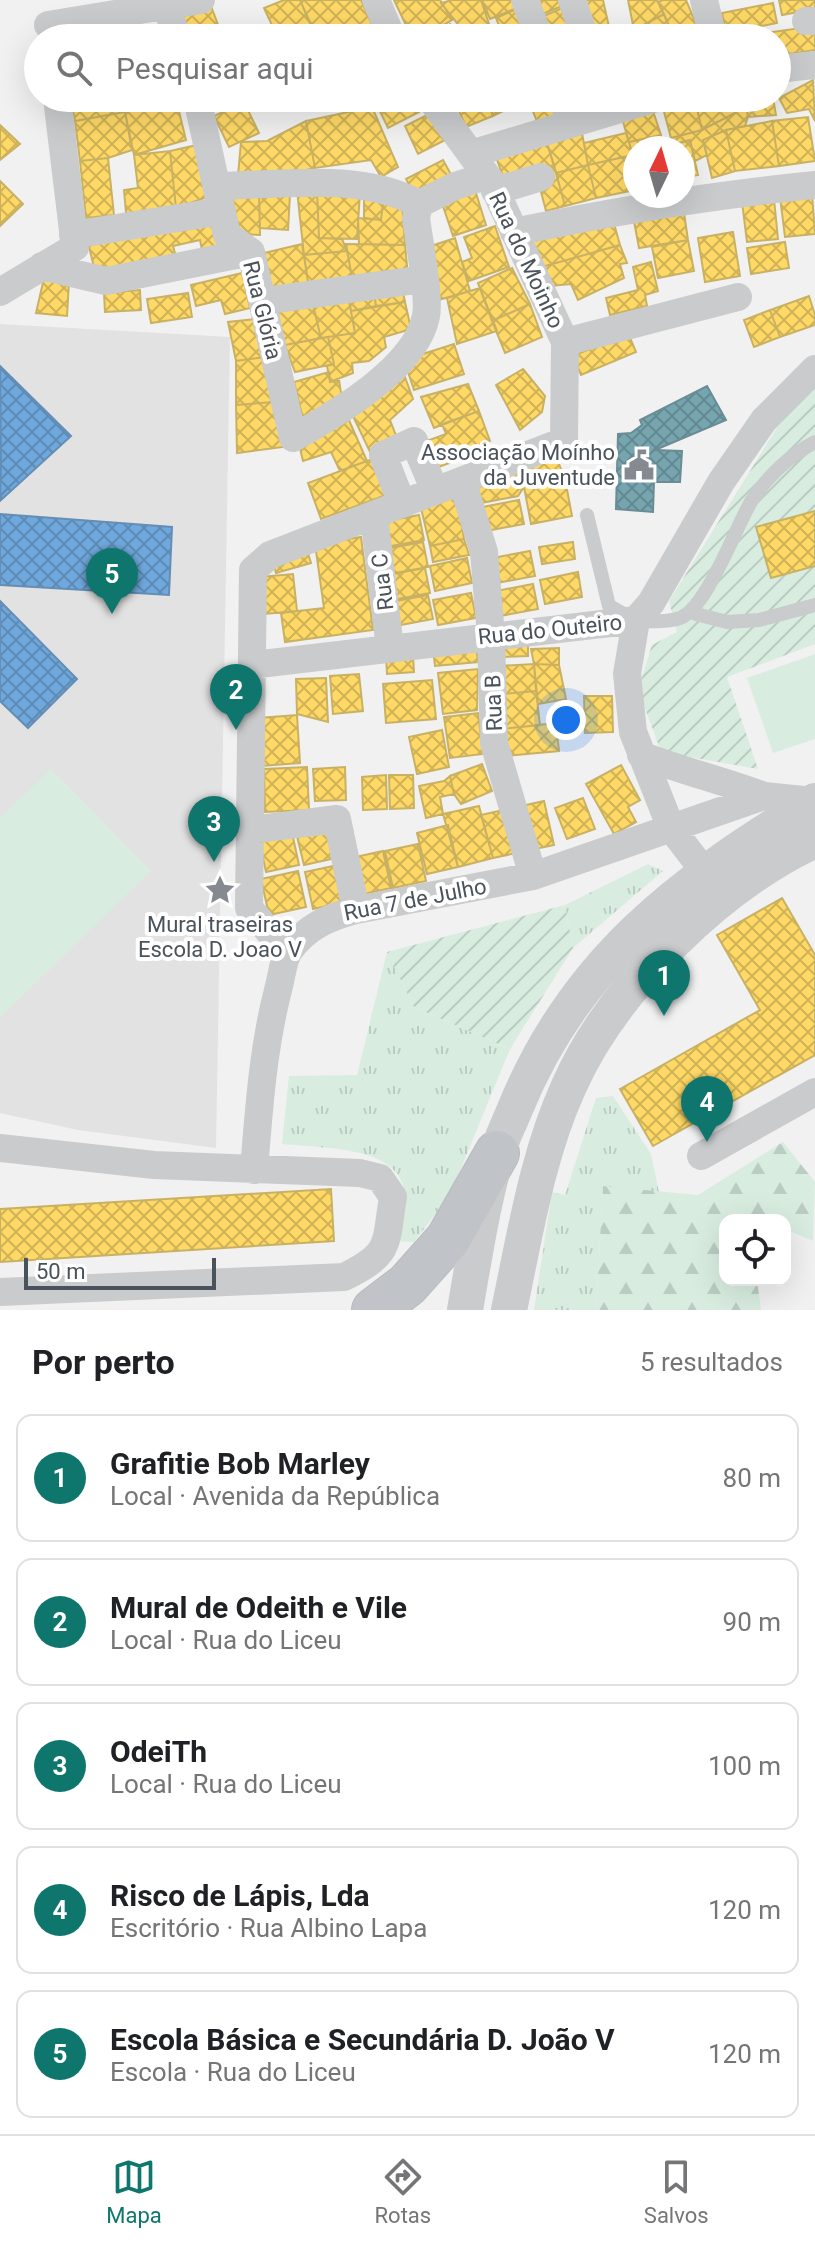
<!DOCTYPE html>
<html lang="pt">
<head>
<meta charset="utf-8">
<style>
	body { margin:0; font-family:Roboto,sans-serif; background:#f2f2f2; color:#202124 }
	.controls { position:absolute; right:24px; bottom:24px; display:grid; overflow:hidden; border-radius:16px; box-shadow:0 8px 32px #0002 }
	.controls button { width:72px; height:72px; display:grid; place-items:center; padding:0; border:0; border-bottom:2px solid #e0e0e0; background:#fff; color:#202124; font:40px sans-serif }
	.compass { position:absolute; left:623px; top:136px; width:72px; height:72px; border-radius:50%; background:#fff; box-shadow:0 8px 32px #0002; rotate:5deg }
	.scale { position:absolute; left:24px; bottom:20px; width:192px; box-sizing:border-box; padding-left:8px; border:4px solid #4a535b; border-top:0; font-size:22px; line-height:28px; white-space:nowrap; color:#4a535b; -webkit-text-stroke:6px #fff; paint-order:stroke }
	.you { position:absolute; left:566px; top:720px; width:28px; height:28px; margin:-20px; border:6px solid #fff; border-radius:50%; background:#1a73e8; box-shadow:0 0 0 12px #1a73e833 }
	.badge { display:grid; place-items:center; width:52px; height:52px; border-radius:50%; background:#0f766e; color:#fff; font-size:26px; font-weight:700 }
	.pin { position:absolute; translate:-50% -66px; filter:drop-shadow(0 2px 4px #0008) }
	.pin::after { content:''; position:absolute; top:42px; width:28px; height:24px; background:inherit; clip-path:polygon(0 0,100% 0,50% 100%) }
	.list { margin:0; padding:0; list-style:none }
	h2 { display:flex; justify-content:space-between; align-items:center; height:104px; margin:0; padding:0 32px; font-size:34px }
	h2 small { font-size:26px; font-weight:400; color:#757577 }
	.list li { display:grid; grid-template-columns:52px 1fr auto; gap:24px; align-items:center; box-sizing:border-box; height:128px; margin:0 16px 16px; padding:0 16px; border:2px solid #e0e0e0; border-radius:16px }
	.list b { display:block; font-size:30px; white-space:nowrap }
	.list p { margin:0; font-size:26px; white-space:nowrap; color:#757577 }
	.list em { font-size:26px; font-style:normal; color:#757577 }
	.icon { flex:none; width:44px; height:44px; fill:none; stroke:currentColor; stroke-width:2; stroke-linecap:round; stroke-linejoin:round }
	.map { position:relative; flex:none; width:815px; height:1310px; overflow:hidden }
	.search { position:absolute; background:#fff; box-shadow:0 8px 32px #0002; left:24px; right:24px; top:24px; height:88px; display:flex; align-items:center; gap:20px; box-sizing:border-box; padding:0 28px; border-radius:44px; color:#757577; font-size:30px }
	.sheet { height:824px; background:#fff }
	nav { display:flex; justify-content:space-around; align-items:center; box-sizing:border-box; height:112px; border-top:2px solid #e0e0e0; background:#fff; font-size:22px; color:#757577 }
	nav a { display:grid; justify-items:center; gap:4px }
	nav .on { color:#0f766e }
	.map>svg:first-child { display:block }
	.education { fill:#e3e2e2 }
	.grass { fill:url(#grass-tufts) }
	.forest { fill:url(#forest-firs) }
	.garden { fill:url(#garden-furrows) }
	.pitch { fill:#d8ede0 }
	.homes { fill:url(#homes-cross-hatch); stroke:#c9b163; stroke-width:2 }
	.schools { fill:url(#schools-cross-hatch); stroke:#648eb5; stroke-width:2 }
	.public { fill:url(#public-cross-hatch); stroke:#698c96; stroke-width:2 }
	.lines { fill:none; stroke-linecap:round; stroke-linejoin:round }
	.trunk-casing { stroke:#b7bbbf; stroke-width:46 }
	.service { stroke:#c9cbcc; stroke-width:14 }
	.minor { stroke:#c9cbcc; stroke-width:28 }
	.tertiary { stroke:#c9cbcc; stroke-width:36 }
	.trunk { stroke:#c0c4c8; stroke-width:44 }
	.labels { text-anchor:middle; stroke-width:8; stroke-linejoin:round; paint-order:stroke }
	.street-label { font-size:22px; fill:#4a535b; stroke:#fff }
	.poi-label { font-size:22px; fill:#4a535b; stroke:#fff; text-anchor:end }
</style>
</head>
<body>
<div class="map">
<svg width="815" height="1310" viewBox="0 0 815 1310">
	<defs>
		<pattern id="grass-tufts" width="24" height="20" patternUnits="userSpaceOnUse" patternTransform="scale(2)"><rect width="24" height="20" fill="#d8ede0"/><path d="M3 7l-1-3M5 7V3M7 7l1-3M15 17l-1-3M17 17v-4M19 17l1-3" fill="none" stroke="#bbcdc2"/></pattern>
		<pattern id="forest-firs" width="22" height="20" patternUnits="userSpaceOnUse" patternTransform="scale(2)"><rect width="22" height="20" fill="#d8ede0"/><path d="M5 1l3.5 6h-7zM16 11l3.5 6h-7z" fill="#bbcdc2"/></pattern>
		<pattern id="garden-furrows" width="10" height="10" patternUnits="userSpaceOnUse" patternTransform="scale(2)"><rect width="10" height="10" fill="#d8ede0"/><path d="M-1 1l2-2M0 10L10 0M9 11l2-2" fill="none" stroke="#bbcdc2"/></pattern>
		<pattern id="homes-cross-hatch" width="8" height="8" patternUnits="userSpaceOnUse" patternTransform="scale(2)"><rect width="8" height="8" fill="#ffd966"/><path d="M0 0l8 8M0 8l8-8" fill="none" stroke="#d0b357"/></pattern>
		<pattern id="schools-cross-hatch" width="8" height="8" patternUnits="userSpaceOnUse" patternTransform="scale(2)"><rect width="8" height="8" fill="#6fa8dc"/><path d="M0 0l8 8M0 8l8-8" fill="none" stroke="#5d8bb5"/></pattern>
		<pattern id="public-cross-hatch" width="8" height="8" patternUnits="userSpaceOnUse" patternTransform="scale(2)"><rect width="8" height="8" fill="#76a5af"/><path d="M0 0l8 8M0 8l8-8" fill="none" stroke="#638991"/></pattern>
	</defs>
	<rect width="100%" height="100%" fill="#f1f1f1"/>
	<!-- education -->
	<path class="education" d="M 0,324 L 230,337 L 216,1148 L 78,1130 L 0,1113 Z"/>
	<!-- grass -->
	<path class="grass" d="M 648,864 L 663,871 L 573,948 L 565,905 Z
		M 387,952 L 414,1007 L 510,1049 L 450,1195 L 414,1242 L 397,1241 C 434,1146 347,1150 282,1144 L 289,1076 L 357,1075 Z
		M 613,1096 L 651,1154 L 659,1192 L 603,1187 L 596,1310 L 534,1310 L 552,1192 L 565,1195 L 596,1098 Z"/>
	<!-- forest -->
	<path class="forest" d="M 783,1142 L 815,1182 L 813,1241 L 785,1229 L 785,1220 L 763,1220 L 749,1214 L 749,1220 L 725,1220 L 725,1280 L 757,1280 L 761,1310 L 596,1310 L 603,1186 L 698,1195 Z"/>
	<!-- garden -->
	<path class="garden" d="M 815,387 L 815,644 L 727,677 L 758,769 L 661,752 L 638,689 L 652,645 L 677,632 L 669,601 L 778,426 Z
		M 565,905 L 573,948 L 510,1049 L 414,1007 L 387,952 Z"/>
	<!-- pitch -->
	<path class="pitch" d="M 815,654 L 815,739 L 773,753 L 747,678 Z
		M 51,769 L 151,871 L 0,1017 L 0,818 Z"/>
	<!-- homes -->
	<path class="homes" d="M 284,0 L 300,0 L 312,28 L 288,38 L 278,38 L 264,8 Z
		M 300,0 L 361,0 L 378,38 L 317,38 Z
		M 394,0 L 440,0 L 452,20 L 422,38 L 412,38 Z
		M 452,0 L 481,0 L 490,27 L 474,38 L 469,38 L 441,3 Z
		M 482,0 L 520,0 L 522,6 L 490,19 Z
		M 533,0 L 566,0 L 567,4 L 540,15 Z
		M 582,0 L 603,0 L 610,31 L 592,35 Z
		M 628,0 L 657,0 L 664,14 L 634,30 Z
		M 663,0 L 686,0 L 697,26 L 674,37 L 658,2 Z
		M 779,0 L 815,0 L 815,9 L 782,15 Z
		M 773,3 L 777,23 L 726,33 L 722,13 Z
		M 211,6 L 223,38 L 188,38 L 181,17 Z
		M 567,6 L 577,32 L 562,38 L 548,38 L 539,18 Z
		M 519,8 L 529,32 L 516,38 L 504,38 L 496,18 Z
		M 664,14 L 674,38 L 636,38 L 634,30 Z
		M 450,24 L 460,38 L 429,38 Z
		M 159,25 L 162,38 L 109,38 L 108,34 Z
		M 815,26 L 815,50 L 777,56 L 777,38 L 729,38 Z
		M 623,27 L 626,38 L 603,38 L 602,34 Z
		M 813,80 L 815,121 L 809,109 L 787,113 L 779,98 Z
		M 71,98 L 122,98 L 125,112 L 75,121 Z
		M 122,98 L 175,98 L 176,99 L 125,112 Z
		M 379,98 L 410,98 L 419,112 L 388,128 L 375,101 Z
		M 463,98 L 485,98 L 493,116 L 466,127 L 455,102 Z
		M 489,98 L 528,98 L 528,99 L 493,116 Z
		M 532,98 L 555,98 L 561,114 L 538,124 L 528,99 Z
		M 703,98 L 732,98 L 735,113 L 702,130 L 695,100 Z
		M 745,98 L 773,98 L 776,115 L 748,117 Z
		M 176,99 L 186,140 L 134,155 L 125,112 Z
		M 695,100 L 702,130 L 671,138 L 663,108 Z
		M 746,100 L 748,117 L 745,126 L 726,130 L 703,140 L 707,155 L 695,161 L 690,140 L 676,144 L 671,138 L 702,130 L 735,113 L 733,103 Z
		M 244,102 L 259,133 L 229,147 L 214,116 Z
		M 372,107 L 398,167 L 381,177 L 371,160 L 315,168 L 306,121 Z
		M 652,108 L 661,135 L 629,142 L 621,115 Z
		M 125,112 L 132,150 L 108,158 L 80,161 L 75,121 Z
		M 433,112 L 449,138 L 418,154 L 405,126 Z
		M 808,117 L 815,161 L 779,166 L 772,121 Z
		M 306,121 L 315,168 L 275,177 L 238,175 L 241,142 L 267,141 Z
		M 772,121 L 779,166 L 735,171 L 726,130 Z
		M 0,125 L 20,144 L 0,160 Z
		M 581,128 L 588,165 L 556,173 L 546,140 Z
		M 726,130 L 735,171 L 712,178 L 703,140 Z
		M 626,133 L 633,155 L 588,165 L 584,143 Z
		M 661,135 L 664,148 L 635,148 L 635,166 L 629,142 Z
		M 546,140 L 554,165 L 505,182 L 496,157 Z
		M 690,140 L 698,175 L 683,178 L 683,148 L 663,147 Z
		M 197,145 L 210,196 L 176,208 L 170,151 Z
		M 170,151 L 176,208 L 126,213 L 124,190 L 138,188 L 134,155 Z
		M 633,155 L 635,190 L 596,198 L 588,165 Z
		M 108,158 L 114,215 L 86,218 L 80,161 Z
		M 443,160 L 453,178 L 416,197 L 406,179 Z
		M 554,165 L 565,206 L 546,211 L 540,188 L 505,182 Z
		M 588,165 L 596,198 L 565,206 L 556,173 Z
		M 0,181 L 23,204 L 0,226 Z
		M 297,190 L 317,190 L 319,238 L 342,239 L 347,251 L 304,255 Z
		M 317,190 L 360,192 L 357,239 L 319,238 Z
		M 475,190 L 486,225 L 453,236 L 441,200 Z
		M 364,191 L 384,194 L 381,220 L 364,218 Z
		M 259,192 L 260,235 L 238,234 L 232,193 Z
		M 259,192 L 290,194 L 288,230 L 260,228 Z
		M 384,194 L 402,202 L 405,245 L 359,244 L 358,218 L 381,220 Z
		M 812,194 L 815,234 L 785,237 L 780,197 Z
		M 774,199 L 778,239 L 747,242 L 742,202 Z
		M 684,213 L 688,240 L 639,248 L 634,221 Z
		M 213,214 L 220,246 L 202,250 L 200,240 L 173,246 L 176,257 L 96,275 L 88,243 Z
		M 613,220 L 620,245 L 538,268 L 531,242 Z
		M 495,226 L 509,267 L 469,281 L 462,262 L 472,258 L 464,237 Z
		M 733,232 L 740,276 L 705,282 L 698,238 Z
		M 455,238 L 470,291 L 435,301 L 425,248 Z
		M 688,240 L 694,271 L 658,278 L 652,247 Z
		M 785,242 L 789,268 L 751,274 L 747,248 Z
		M 302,244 L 309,288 L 271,292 L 264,253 Z
		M 346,244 L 405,245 L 408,276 L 353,283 Z
		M 620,245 L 627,263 L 620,264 L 624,278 L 578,300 L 571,284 L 550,286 L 538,268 Z
		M 347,251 L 353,283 L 309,288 L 304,255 Z
		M 651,262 L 658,291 L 645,295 L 647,306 L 610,315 L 606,298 L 638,290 L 633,267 Z
		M 512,268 L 530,304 L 492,321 L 478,283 Z
		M 242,273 L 250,308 L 225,314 L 221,300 L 196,306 L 191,285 Z
		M 44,278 L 69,282 L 67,316 L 36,313 Z
		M 373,288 L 376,306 L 351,311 L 348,293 Z
		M 402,288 L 405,302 L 376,306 L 374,293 Z
		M 480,288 L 497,331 L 457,344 L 447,298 Z
		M 140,290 L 141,310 L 105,312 L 104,293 Z
		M 188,293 L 192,317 L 151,323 L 147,299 Z
		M 809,296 L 815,315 L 815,325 L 780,337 L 770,310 Z
		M 349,301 L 355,333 L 321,338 L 313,305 Z
		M 405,302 L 411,329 L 384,337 L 386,347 L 369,361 L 352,363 L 353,373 L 330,382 L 327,366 L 334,364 L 328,337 L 355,333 L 351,311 Z
		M 530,304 L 542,337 L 505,353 L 492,321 Z
		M 313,305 L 321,338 L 285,345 L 276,311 Z
		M 770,310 L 780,337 L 754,347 L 744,320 Z
		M 257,319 L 266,357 L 236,361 L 228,322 Z
		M 628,333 L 636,352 L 581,375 L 573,356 Z
		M 328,337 L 334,364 L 295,372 L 285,345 Z
		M 454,344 L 464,374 L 414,390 L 404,360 Z
		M 266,357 L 274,402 L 236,405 L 236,361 Z
		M 402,369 L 413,399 L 390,420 L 399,443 L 371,454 L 352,414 Z
		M 523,369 L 545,396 L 542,412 L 520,430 L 496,385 Z
		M 329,372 L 330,382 L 339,380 L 342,399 L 304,423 L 294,382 Z
		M 468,384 L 479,411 L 434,428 L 421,397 Z
		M 274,402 L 283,447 L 237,453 L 236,405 Z
		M 479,411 L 490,441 L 458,452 L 461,459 L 430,470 L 421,443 L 446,434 L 442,424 Z
		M 348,418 L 367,461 L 340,471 L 331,452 L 303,461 L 298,440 Z
		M 555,454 L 565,479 L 524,487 L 518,496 L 481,503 L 476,478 Z
		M 383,455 L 397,491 L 321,519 L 308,483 Z
		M 565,479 L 572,516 L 531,524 L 524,487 Z
		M 458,497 L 464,539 L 430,546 L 420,504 Z
		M 519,500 L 524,524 L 486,531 L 482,507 Z
		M 815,511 L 815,566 L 771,578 L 756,527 Z
		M 419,515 L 424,540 L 386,547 L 381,522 Z
		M 361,537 L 373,630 L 285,642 L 281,613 L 324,608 L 315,544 Z
		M 464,539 L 469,555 L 433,562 L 430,546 Z
		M 423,542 L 428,567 L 390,574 L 385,549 Z
		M 573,542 L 575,559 L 542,564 L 539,547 Z
		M 307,550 L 311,563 L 276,573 L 273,561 Z
		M 530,551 L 535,576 L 497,583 L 492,558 Z
		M 467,558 L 472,583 L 435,591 L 430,566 Z
		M 425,568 L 430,593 L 392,600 L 387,575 Z
		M 578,572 L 582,597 L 545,604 L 540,580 Z
		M 293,574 L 297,611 L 264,614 L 260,577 Z
		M 533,584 L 538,609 L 500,616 L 496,591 Z
		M 471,593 L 476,618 L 438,625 L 433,600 Z
		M 428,595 L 433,619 L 395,626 L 391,602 Z
		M 528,639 L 528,656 L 501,657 L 501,640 Z
		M 476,646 L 478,662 L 435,666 L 433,649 Z
		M 559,648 L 559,665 L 534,664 L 531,649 Z
		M 413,656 L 414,672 L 387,674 L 386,657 Z
		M 534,664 L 536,691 L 501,694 L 499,666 Z
		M 534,664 L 559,665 L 566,699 L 538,704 Z
		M 478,669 L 477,710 L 443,714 L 438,673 Z
		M 359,674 L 363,711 L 333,714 L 330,676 Z
		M 326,678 L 328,722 L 297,714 L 296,679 Z
		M 432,680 L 436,719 L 386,723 L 383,684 Z
		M 536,691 L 540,725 L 501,729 L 501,694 Z
		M 584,696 L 612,696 L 613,732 L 585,733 Z
		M 478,713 L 483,754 L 450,758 L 444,717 Z
		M 297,715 L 300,763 L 261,766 L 258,718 Z
		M 556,723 L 559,751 L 504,756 L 501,729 Z
		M 442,730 L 449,767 L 417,774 L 409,737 Z
		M 482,764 L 492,791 L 461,804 L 454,794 L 450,776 Z
		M 621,765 L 640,800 L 628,807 L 636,822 L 614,834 L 586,784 Z
		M 307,767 L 309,810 L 265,812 L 264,769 Z
		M 345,767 L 346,800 L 315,801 L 313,769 Z
		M 386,775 L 387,809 L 363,810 L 362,777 Z
		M 389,775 L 413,775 L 414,808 L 390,809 Z
		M 450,776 L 454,794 L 440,797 L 443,814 L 426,818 L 419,786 L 444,781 Z
		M 583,798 L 595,829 L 567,839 L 555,808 Z
		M 544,801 L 554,845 L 493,858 L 481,815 Z
		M 479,806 L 493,858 L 458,867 L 443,814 Z
		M 328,821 L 336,858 L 304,865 L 295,828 Z
		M 448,825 L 458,867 L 427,874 L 417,833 Z
		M 291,828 L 299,865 L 266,872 L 258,835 Z
		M 418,844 L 426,881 L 393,888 L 385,851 Z
		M 383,851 L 391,888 L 359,895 L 351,858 Z
		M 338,865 L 346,902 L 313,909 L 305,872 Z
		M 298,871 L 306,907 L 269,915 L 261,879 Z
		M 782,898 L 815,955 L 815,1055 L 653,1146 L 620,1089 L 760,1010 L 717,935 Z
		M 331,1189 L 334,1241 L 0,1262 L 0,1209 Z"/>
	<!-- schools -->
	<path class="schools" d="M 0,366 L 71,436 L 0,501 L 1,463 Z
		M 0,514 L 172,527 L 169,595 L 0,585 Z
		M 0,601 L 77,679 L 28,728 L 0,701 Z"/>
	<!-- public -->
	<path class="public" d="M 707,386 L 726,420 L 655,450 L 682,451 L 680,482 L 654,482 L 653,512 L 616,509 L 618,434 L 631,433 L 642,425 L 640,420 Z"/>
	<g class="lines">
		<!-- trunk casing -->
		<g class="trunk-casing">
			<path id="trunk" d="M 374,1310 L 407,1285 L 448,1239 L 497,1153"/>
		</g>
		<!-- service -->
		<path class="service" d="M 587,515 L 609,606 C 618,610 628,618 637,620 C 646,622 670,622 680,618 C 707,608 736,526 752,500 C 767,477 791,454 815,442
			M 694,608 L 696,614 L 727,622 L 759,620 L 815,605"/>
		<!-- minor -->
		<path class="minor" d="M 376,0 L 392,38
			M 525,0 L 539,38
			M 572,0 L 585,38
			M 704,0 L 713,38
			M 167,7 L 177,38
			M 806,21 L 815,21
			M 48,25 L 201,0
			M 777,69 L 815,65
			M 197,98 L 227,235 L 251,252 L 293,438 C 336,414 416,368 426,316 C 430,297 419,241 416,218 L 419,204
			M 562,98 L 571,122
			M 471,154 L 656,98
			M 217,186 C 281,185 361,172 419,204 L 455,186 L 486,176
			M 495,191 L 541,177
			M 514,232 C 614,211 713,195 815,185
			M 73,235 L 222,211
			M 42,266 L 106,281 L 251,252
			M 0,292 L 75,247 L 57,98
			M 263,301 L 424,279
			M 565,342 L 738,297
			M 462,481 L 484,552 L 491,636 L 494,743 L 533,876
			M 402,504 L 383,455 L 414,441 L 435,491
			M 374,516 L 390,648
			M 636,620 L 627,674 L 633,732 L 671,828 L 704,871
			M 252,665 L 636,620 L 651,603 L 721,482 L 764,420 L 815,369
			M 641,755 C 682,771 724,781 764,796
			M 250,830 L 337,819 L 356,910
			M 287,953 L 249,908 L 253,570 L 270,555 L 564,441 L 565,342 L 492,183 L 430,98
			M 0,1148 L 154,1165 L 360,1173 L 380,1178 L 393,1197 C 385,1246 392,1253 344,1277 L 0,1292
			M 701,1156 L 815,1092
			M 254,1170 C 259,1108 263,1047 279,986 C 282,975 283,960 289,951 C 306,927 329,917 356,910 L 533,876 L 764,796 L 815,801"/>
		<!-- tertiary -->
		<path class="tertiary" d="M 465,1310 C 474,1258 482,1205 497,1154 C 501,1139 509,1124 515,1109 C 575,961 682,881 815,801
			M 509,1310 C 525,1235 537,1156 569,1086 C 612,989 718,885 815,840"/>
		<!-- trunk -->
		<use href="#trunk" class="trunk"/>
	</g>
	<!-- icons -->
	<defs>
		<g id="civic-bare" transform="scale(2.4)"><path d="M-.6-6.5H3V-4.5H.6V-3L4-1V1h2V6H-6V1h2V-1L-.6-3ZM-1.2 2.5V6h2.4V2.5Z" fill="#848a90" stroke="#fff" stroke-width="2.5" paint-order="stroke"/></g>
		<g id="sight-bare" transform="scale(2.4)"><path d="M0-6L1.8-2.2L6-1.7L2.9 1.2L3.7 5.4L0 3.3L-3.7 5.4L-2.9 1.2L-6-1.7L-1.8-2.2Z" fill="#848a90" stroke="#fff" stroke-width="2.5" paint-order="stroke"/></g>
	</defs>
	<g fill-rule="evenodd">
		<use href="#civic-bare" x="639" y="465"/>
		<use href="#sight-bare" x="220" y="890"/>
	</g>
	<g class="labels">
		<!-- street labels -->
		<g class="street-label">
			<text transform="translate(527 260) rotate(65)" y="8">Rua do Moinho</text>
			<text transform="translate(263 310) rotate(76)" y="8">Rua Glória</text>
			<text transform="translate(382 582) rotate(-97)" y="8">Rua C</text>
			<text transform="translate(550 629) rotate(-6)" y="8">Rua do Outeiro</text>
			<text transform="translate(493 703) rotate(-92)" y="8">Rua B</text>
			<text transform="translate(415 899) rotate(-11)" y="8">Rua 7 de Julho</text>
		</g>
		<!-- poi labels -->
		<g class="poi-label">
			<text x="615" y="460">Associação Moínho<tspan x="615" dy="25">da Juventude</tspan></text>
			<text x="220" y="932" text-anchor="middle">Mural traseiras<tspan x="220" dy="25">Escola D. Joao V</tspan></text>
		</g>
	</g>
</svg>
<div class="controls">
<button><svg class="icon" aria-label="locate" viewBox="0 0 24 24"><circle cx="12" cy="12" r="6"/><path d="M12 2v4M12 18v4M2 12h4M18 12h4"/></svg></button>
</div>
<svg class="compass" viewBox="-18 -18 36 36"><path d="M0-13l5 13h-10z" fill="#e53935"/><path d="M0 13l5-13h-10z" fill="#757577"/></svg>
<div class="scale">50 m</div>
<div class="you"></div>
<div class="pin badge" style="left:664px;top:1016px">1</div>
<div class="pin badge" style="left:236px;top:730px">2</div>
<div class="pin badge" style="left:214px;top:862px">3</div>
<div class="pin badge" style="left:707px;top:1142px">4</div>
<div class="pin badge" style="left:112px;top:614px">5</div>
<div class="search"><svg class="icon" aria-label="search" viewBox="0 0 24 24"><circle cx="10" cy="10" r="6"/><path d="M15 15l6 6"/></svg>Pesquisar aqui</div>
</div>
<section class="sheet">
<h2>Por perto<small>5 resultados</small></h2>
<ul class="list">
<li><span class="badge">1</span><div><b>Grafitie Bob Marley</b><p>Local · Avenida da República</p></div><em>80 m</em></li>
<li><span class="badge">2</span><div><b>Mural de Odeith e Vile</b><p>Local · Rua do Liceu</p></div><em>90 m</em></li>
<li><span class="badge">3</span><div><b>OdeiTh</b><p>Local · Rua do Liceu</p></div><em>100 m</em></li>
<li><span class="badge">4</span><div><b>Risco de Lápis, Lda</b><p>Escritório · Rua Albino Lapa</p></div><em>120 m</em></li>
<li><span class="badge">5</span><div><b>Escola Básica e Secundária D. João V</b><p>Escola · Rua do Liceu</p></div><em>120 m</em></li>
</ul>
</section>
<nav>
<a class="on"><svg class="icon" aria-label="map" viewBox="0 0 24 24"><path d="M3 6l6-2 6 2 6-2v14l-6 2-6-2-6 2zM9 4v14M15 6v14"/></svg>Mapa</a>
<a><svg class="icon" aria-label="directions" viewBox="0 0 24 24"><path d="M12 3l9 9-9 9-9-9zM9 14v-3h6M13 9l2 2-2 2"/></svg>Rotas</a>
<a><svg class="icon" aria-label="saved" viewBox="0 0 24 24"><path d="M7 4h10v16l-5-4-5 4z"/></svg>Salvos</a>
</nav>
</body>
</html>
